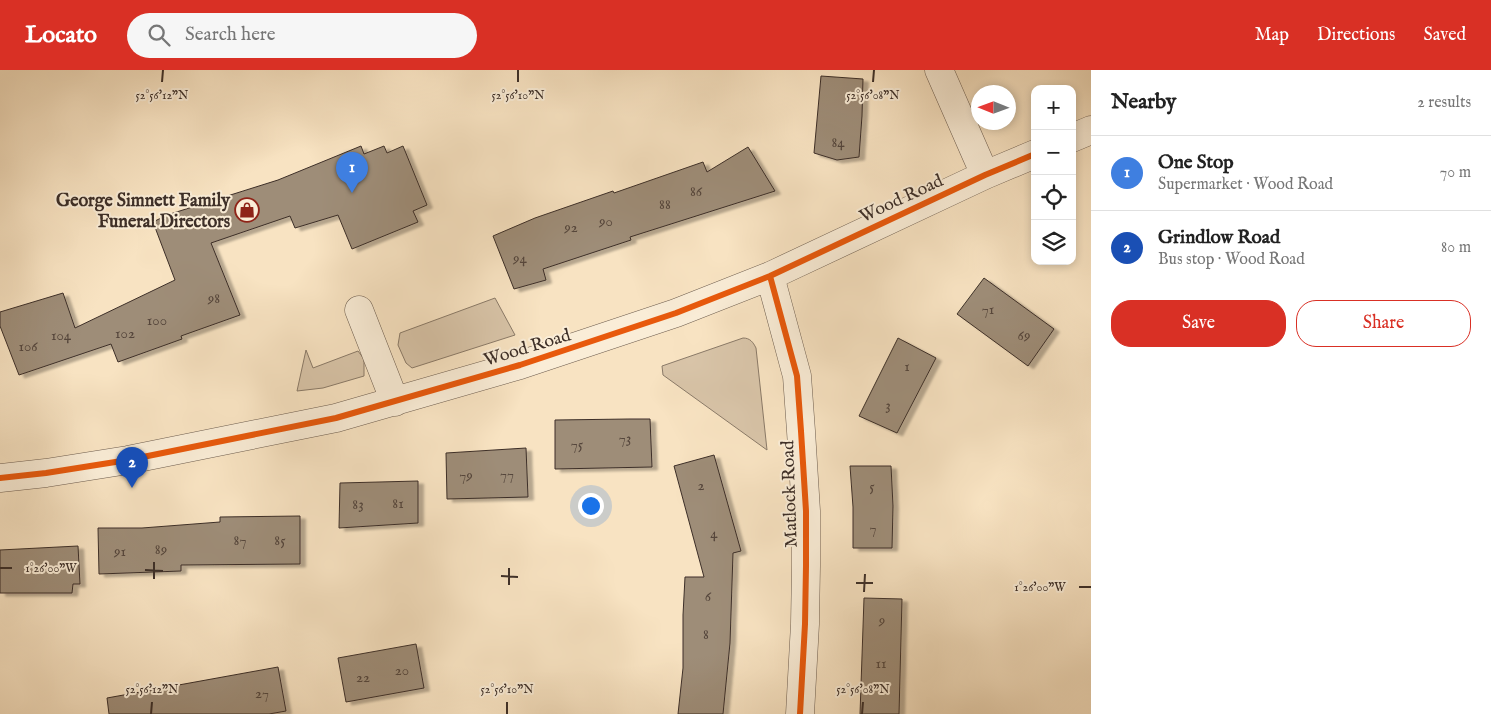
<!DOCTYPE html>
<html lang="en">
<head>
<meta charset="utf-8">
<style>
	body { margin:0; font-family:"IM FELL English",serif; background:#f6f6f6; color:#222 }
	.controls { position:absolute; right:15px; top:15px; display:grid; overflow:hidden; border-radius:10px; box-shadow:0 2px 8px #0003 }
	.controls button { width:45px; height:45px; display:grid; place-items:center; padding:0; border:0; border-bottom:1px solid #e0e0e0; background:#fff; color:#222; font:25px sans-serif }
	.compass { position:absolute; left:971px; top:15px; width:45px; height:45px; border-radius:50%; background:#fff; box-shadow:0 2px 8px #0003; rotate:271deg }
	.you { position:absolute; left:590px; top:435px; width:18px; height:18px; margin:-12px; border:4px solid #fff; border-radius:50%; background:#1a73e8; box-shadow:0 0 0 8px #1a73e833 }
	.badge { display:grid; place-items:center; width:32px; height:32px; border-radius:50%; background:#d93025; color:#fff; font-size:16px; font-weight:700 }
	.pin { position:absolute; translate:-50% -41px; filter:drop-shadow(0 1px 2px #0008) }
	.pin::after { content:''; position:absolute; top:26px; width:18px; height:15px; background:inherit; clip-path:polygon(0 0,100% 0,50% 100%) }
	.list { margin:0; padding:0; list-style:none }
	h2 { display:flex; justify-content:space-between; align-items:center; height:65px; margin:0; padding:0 20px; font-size:21px }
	h2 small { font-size:16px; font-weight:400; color:#767676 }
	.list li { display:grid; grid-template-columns:32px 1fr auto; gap:15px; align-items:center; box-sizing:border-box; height:75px; padding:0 20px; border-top:1px solid #e0e0e0 }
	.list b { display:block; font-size:19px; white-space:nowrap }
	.list p { margin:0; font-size:16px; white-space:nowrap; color:#767676 }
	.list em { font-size:16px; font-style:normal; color:#767676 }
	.actions { display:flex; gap:10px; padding:15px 20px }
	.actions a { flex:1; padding:11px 0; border:1px solid #d93025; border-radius:20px; text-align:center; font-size:18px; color:#d93025 }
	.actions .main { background:#d93025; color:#fff }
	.icon { flex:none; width:28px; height:28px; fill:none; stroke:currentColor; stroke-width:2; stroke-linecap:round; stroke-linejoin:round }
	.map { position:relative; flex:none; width:1091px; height:644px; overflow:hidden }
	header { display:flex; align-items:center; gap:30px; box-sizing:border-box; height:70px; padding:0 25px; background:#d93025; color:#fff }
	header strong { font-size:24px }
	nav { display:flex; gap:28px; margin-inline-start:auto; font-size:18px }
	.search { width:350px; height:45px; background:#f6f6f6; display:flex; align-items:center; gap:12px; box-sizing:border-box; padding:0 18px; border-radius:28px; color:#767676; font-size:19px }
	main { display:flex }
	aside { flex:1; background:#fff }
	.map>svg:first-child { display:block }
	.green { fill:#d8c4a8; stroke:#8a7a68 }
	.building { fill:#9e8d78; stroke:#3d2f28; filter:url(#shadow) }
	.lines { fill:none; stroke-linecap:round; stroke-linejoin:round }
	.minor-casing { stroke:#6c5c4e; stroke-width:29 }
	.minor { stroke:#faedd7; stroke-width:28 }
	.cycleway-casing { stroke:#faedd7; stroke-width:9 }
	.cycleway { stroke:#e8590c; stroke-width:6 }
	.ticks { fill:none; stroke:#3d2f28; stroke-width:2 }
	.labels { text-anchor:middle; stroke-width:4; stroke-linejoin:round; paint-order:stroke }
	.number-label { font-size:15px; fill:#55463c }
	.street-label { font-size:18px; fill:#3d2f28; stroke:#faedd7 }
	.poi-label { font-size:18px; font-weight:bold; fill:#3d2f28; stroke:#faedd7; text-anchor:end }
	.ticks-label { font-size:12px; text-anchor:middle; fill:#3d2f28; stroke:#faedd7; stroke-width:4; stroke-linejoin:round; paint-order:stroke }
</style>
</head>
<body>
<header>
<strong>Locato</strong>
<div class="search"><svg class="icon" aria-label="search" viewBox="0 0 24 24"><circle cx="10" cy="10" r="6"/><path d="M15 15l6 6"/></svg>Search here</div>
<nav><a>Map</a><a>Directions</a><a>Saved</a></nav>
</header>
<main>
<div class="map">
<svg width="1091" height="644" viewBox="0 0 1091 644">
	<defs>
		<filter id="shadow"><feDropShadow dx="5.5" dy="3" stdDeviation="1" flood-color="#0004"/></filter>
	</defs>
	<rect width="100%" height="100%" fill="#f8e3c2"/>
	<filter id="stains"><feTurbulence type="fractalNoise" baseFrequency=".004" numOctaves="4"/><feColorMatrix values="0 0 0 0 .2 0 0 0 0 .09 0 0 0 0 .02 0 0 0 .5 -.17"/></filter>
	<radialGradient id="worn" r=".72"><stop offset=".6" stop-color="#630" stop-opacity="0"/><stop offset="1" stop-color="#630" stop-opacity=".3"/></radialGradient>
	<!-- green -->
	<path class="green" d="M 495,228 L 515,265 L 412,298 L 406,293 L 398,275 L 400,263 Z
		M 743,268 C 750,268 753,272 756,278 L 767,380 L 663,305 L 662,296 Z
		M 306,280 L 313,298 L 358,281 L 364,289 L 364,306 L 323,318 L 297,321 Z"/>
	<!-- building -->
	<path class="building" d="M 821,6 L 863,9 L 862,46 L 859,87 L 837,90 L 814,83 Z
		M 361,76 L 364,84 L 384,76 L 387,83 L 403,76 L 427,135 L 413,141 L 418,152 L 352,179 L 338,145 L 295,158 L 290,146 L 211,173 L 240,245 L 181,266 L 182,269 L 118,292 L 111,274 L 19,305 L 0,256 L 0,242 L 63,223 L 75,258 L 175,210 L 153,152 L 167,145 L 278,110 Z
		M 748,77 L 775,121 L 630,167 L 631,170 L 543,199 L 546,210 L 514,219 L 493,166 L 535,148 L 613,121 L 614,123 L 703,92 L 707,102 Z
		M 984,208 L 1054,259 L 1028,296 L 957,244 Z
		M 898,268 L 936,288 L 897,363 L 859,346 Z
		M 629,349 L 650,349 L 652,397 L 555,399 L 555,350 Z
		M 526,378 L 528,427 L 447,429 L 446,383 Z
		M 714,385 L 741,481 L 733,483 L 730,573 L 723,644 L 678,644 L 683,598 L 683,545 L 685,507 L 704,507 L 674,396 Z
		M 850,396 L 891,396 L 893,436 L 892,478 L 853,478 L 853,437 Z
		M 418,411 L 418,453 L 339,458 L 340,413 Z
		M 300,446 L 300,494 L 181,495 L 181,501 L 99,504 L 98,458 L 142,458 L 220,452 L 220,447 Z
		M 78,476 L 80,514 L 73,514 L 72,523 L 0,523 L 0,480 Z
		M 864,528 L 902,529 L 899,644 L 860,644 Z
		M 416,574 L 424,618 L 346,632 L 338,588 Z
		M 278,597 L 286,641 L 269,644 L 109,644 L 107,628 Z"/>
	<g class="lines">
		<!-- minor casing -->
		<g class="minor-casing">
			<path id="minor" d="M 939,0 L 985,105
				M 1072,68 L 1091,60
				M 770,206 L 797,306 L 801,361 L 806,441 L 806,496 L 805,554 L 800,644
				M 359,240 L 395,332
				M 0,408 L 46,403 L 128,390 L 336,348 L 520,295 L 676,243 L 770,206 L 985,105 L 1035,84"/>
		</g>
		<!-- minor -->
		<use href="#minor" class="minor"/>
		<!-- cycleway casing -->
		<g class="cycleway-casing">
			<path id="cycleway" d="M 770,206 L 797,306 L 801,361 L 806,441 L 806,496 L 805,554 L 800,644
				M 0,408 L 46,403 L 128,390 L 336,348 L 520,295 L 676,243 L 770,206 L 985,105 L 1035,84"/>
		</g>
		<!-- cycleway -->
		<use href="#cycleway" class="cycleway"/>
	</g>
	<!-- ticks -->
	<path class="ticks" d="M 162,12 L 163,0M 518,12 L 518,0M 873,12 L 874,0M 0,498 L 12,498M 145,500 L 163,501M 501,506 L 518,507M 154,509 L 154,492M 856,513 L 873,513M 509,515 L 509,498M 1079,517 L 1091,517M 864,522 L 865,504M 151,644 L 152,632M 507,644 L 507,632M 862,644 L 863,632"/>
	<!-- icons -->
	<defs>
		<g id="shop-ring" transform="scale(1.25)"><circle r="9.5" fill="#faedd7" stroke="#8f2418" stroke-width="1.5"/><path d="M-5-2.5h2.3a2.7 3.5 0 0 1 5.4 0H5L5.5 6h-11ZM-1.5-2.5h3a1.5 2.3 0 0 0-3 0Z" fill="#8f2418"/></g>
	</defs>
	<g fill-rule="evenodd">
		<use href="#shop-ring" x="247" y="140"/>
	</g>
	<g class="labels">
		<!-- number labels -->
		<g class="number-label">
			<text x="838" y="77">84</text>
			<text x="696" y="126">86</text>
			<text x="665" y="139">88</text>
			<text x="606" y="156">90</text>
			<text x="571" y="162">92</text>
			<text x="520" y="193">94</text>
			<text x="214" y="233">98</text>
			<text x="988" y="244">71</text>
			<text x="157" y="255">100</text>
			<text x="125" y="268">102</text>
			<text x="61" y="270">104</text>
			<text x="1024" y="270">69</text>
			<text x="28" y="281">106</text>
			<text x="907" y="301">1</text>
			<text x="888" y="340">3</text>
			<text x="625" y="373">73</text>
			<text x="577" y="379">75</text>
			<text x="507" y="409">77</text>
			<text x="466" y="410">79</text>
			<text x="701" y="420">2</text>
			<text x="872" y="421">5</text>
			<text x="398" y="438">81</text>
			<text x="358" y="439">83</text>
			<text x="873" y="463">7</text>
			<text x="714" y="468">4</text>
			<text x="240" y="475">87</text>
			<text x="280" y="475">85</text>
			<text x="161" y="484">89</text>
			<text x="120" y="486">91</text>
			<text x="708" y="531">6</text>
			<text x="882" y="555">9</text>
			<text x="706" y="569">8</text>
			<text x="881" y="598">11</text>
			<text x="402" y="605">20</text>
			<text x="363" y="612">22</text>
			<text x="262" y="628">27</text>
		</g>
		<!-- street labels -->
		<g class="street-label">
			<text transform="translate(901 128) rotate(-25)" y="6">Wood Road</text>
			<text transform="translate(527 277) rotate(-17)" y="6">Wood Road</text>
			<text transform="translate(789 424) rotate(-92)" y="6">Matlock Road</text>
		</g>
		<!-- poi labels -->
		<g class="poi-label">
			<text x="230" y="136">George Simnett Family<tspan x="230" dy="21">Funeral Directors</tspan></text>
		</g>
	</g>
	<g class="ticks-label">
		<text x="162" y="29">52°56'12"N</text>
		<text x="518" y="29">52°56'10"N</text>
		<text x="873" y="29">52°56'08"N</text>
		<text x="51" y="502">1°26'00"W</text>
		<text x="1040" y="521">1°26'00"W</text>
		<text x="152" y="623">52°56'12"N</text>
		<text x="507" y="623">52°56'10"N</text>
		<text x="863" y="623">52°56'08"N</text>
	</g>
	<rect width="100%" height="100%" filter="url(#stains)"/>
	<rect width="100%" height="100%" fill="url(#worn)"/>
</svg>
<div class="controls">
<button>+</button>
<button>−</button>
<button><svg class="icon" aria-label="locate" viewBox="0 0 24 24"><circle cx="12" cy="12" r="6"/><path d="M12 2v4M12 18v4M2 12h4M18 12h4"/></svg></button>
<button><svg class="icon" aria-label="layers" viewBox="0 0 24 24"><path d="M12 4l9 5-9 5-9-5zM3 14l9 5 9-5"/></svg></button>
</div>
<svg class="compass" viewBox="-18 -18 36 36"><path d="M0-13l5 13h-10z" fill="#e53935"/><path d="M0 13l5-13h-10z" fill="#767676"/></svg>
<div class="you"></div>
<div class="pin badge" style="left:352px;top:123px;background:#3f7fe0">1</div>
<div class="pin badge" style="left:132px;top:418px;background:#1a4fb4">2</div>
</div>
<aside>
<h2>Nearby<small>2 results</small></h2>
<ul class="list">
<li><span class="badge" style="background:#3f7fe0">1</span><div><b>One Stop</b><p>Supermarket · Wood Road</p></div><em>70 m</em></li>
<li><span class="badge" style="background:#1a4fb4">2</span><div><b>Grindlow Road</b><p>Bus stop · Wood Road</p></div><em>80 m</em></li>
</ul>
<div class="actions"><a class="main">Save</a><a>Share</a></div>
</aside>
</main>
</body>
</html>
